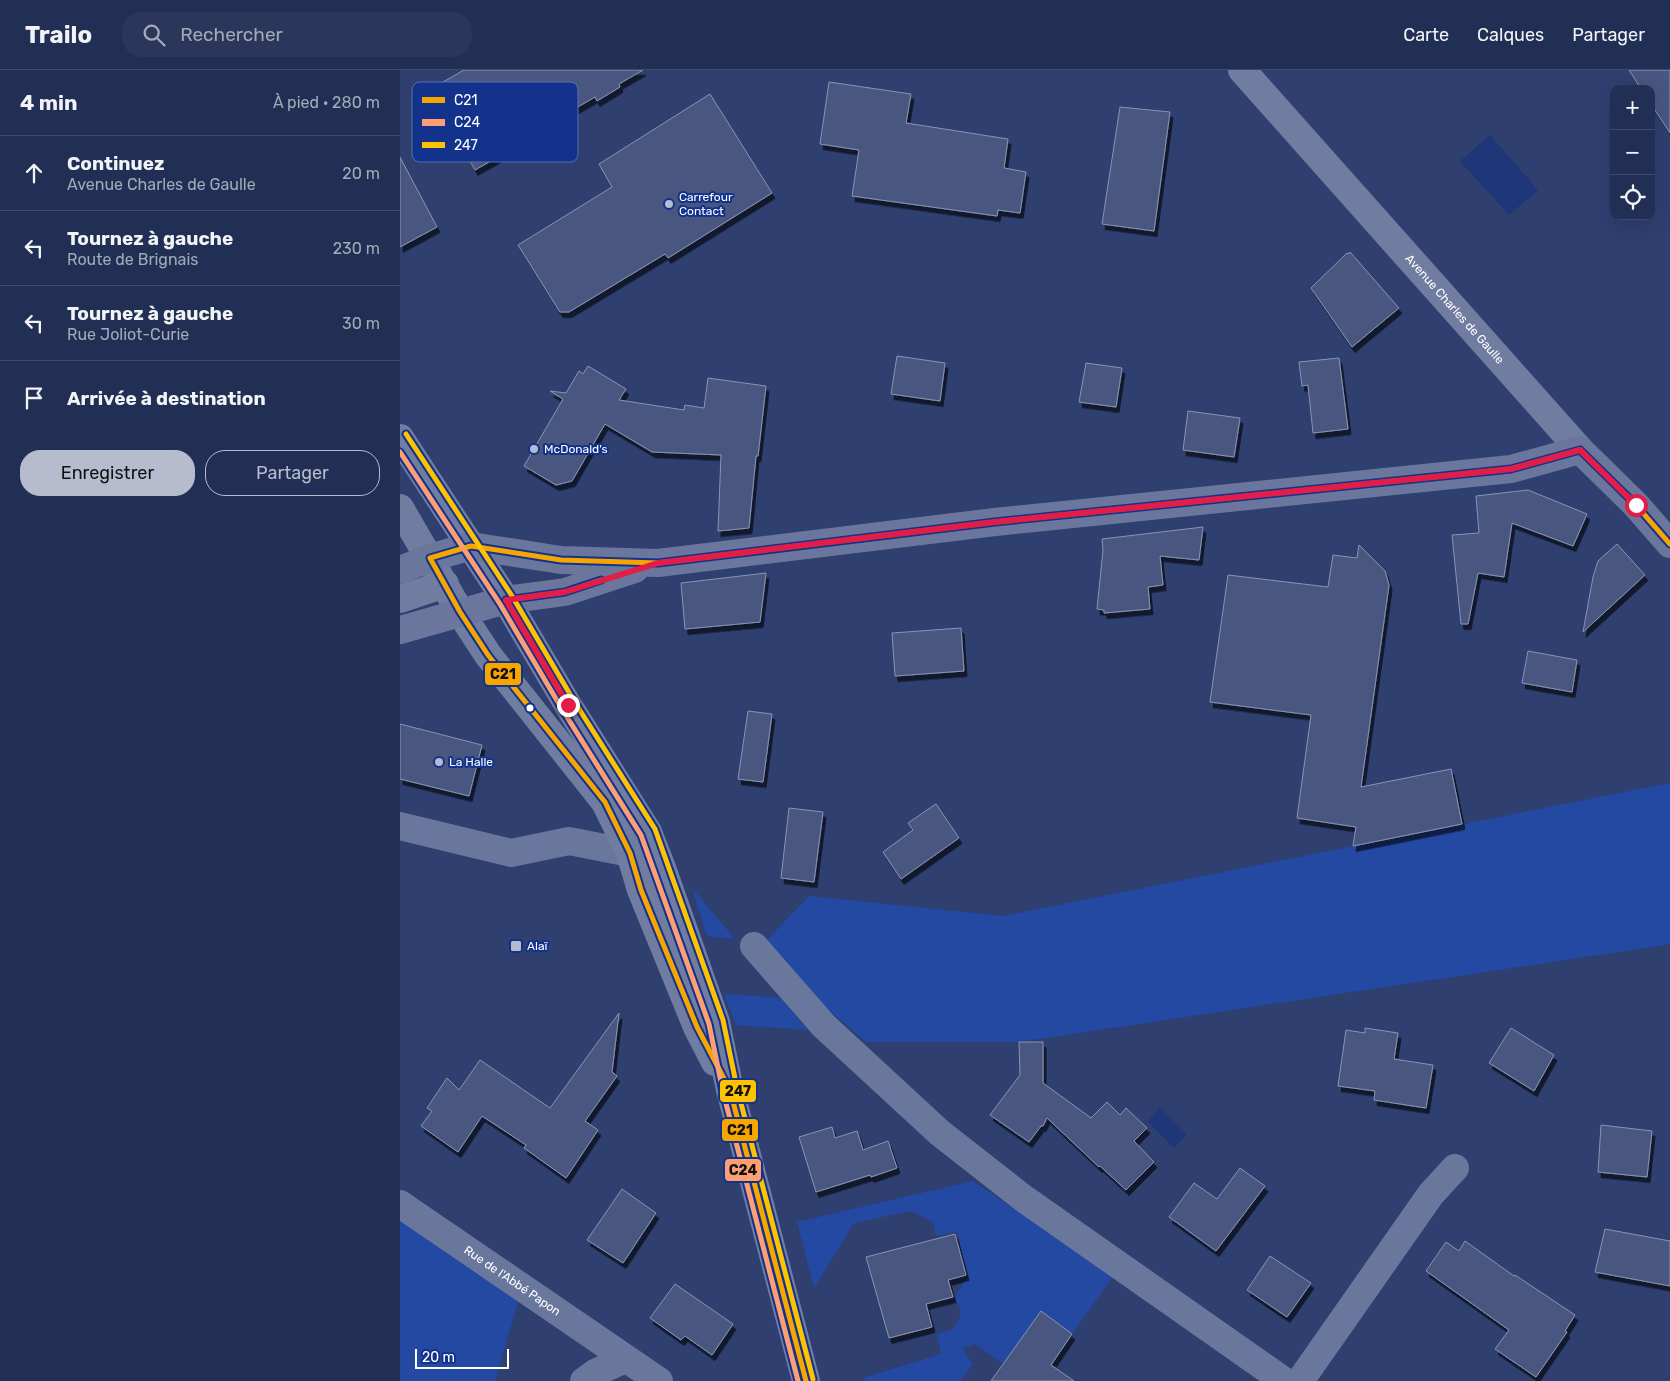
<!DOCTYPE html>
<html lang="fr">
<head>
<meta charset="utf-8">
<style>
	body { margin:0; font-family:Rubik,sans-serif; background:#2a375a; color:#f1f3f6 }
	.controls { position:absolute; right:15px; top:15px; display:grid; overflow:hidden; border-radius:10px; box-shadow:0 5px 20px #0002 }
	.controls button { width:45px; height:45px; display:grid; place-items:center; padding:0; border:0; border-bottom:1px solid #3f4a6b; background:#222f54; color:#f1f3f6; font:25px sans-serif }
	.scale { position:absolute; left:15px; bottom:12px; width:94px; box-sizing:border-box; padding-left:5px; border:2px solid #fff; border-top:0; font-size:14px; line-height:18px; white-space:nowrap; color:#fff; -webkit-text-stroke:4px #12328c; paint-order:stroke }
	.stop { position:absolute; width:15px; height:15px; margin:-11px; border:4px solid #e11d48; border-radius:50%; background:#fff }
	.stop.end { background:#e11d48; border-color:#fff; box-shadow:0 1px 5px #0008 }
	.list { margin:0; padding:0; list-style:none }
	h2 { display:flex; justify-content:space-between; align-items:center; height:65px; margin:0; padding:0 20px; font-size:21px }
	h2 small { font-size:16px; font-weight:400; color:#a2a9b8 }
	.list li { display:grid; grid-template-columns:32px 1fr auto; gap:15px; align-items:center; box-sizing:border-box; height:75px; padding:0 20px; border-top:1px solid #3f4a6b }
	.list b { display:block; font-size:19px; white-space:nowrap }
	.list p { margin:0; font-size:16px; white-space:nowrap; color:#a2a9b8 }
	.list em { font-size:16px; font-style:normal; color:#a2a9b8 }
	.actions { display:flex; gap:10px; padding:15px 20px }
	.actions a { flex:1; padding:11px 0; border:1px solid #b6bccd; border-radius:20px; text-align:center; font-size:18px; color:#b6bccd }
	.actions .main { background:#b6bccd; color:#111 }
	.icon { flex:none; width:28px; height:28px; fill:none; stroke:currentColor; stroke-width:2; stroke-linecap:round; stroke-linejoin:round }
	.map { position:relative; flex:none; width:1270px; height:1311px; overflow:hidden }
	header { display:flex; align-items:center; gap:30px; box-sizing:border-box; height:70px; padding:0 25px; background:#222f54; border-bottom:1px solid #3f4a6b }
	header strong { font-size:24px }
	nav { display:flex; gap:28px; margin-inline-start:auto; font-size:18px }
	.search { width:350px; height:45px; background:#2a375a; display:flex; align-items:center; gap:12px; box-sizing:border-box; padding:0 18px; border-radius:20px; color:#a2a9b8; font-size:19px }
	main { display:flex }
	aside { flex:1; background:#222f54 }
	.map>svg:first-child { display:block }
	.green { fill:#2449a3 }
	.water { fill:#1f3678 }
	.building { fill:#48577f; stroke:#8994b3; filter:url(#shadow) }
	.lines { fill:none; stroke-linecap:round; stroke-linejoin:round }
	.minor { stroke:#6a779c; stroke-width:28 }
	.secondary { stroke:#717da0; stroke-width:28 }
	.primary { stroke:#6a769b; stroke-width:28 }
	.bus-1-casing { stroke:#12328c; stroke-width:9 }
	.bus-2-casing { stroke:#12328c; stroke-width:9 }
	.bus-3-casing { stroke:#12328c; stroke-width:9 }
	.bus-1 { stroke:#f7a600; stroke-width:5 }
	.bus-2 { stroke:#fd9f72; stroke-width:5 }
	.bus-3 { stroke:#fdc300; stroke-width:5 }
	.route { stroke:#e11d48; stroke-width:6 }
	.poi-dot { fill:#b6bccd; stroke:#12328c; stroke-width:2 }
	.bus-dot { fill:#fff; stroke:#12328c; stroke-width:2 }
	.labels { text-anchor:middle; stroke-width:4; stroke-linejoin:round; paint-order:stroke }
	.poi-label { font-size:12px; fill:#fff; stroke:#12328c; text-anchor:start }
	.street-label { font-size:12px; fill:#fff; stroke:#12328c }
	.key { fill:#12328c; stroke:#5970ae; stroke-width:1 }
	.key-label { font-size:14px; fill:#fff }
	.line-badge { stroke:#12328c; stroke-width:2 }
	.pale-badge-label { font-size:14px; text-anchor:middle; font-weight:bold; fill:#111 }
</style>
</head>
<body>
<header>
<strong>Trailo</strong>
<div class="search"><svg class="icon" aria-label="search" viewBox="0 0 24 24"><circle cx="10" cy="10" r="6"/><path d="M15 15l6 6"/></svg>Rechercher</div>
<nav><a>Carte</a><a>Calques</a><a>Partager</a></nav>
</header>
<main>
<aside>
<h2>4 min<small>À pied · 280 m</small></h2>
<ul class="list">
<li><svg class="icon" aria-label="ahead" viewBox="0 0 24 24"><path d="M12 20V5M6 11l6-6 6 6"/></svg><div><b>Continuez</b><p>Avenue Charles de Gaulle</p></div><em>20 m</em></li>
<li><svg class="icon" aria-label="left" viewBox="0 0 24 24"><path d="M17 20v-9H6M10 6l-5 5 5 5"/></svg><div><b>Tournez à gauche</b><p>Route de Brignais</p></div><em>230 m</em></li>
<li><svg class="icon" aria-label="left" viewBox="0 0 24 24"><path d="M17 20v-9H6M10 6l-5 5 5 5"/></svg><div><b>Tournez à gauche</b><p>Rue Joliot-Curie</p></div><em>30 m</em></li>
<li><svg class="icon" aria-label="arrive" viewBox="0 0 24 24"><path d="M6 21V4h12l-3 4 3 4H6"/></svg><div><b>Arrivée à destination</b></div></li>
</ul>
<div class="actions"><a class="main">Enregistrer</a><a>Partager</a></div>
</aside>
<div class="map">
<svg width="1270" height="1311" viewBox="0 0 1270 1311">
	<defs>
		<filter id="shadow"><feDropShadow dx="3" dy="5.5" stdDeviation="0" flood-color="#0009"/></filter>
	</defs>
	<rect width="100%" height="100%" fill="#2e3f70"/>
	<!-- green -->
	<path class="green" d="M 1270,713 L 1270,874 L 1266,875 L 619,972 L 466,972 L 419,932 L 365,872 L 409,826 L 603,846 Z
		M 292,818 L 335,869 L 307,866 Z
		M 324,924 L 380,928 L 408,960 L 336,955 Z
		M 573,1111 L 713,1206 L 672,1264 L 644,1243 L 603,1294 L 575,1274 L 562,1278 L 573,1294 L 560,1311 L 464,1311 L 463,1308 L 541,1284 L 537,1264 L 553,1259 C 561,1247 564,1241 554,1228 L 568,1206 L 557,1162 L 536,1166 L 533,1152 L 511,1141 L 454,1153 L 414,1218 L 397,1152 Z
		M 0,1148 L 119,1228 L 95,1311 L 0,1311 Z"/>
	<!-- water -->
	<path class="water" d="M 1090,65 L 1138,120 L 1109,145 L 1060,91 Z
		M 760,1037 L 787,1064 L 774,1078 L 747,1051 Z"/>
	<!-- building -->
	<path class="building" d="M 64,0 L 243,0 L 219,14 L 220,17 L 197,31 L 195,27 L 97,84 L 98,87 L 75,100 L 29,20 Z
		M 1229,0 L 1270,0 L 1270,63 L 1251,34 L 1251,19 L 1241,19 Z
		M 429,12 L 511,24 L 506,53 L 608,69 L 604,98 L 626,102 L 620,143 L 598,140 L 597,146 L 452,126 L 459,80 L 420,74 Z
		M 310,24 L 372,123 L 268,188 L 265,184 L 169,242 L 160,242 L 118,175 L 212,117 L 199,94 Z
		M 720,37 L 770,42 L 754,161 L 702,154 Z
		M 0,87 L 37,157 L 0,177 Z
		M 950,182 L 999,238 L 952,277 L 911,218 L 947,183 L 948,184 Z
		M 497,286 L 545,293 L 540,331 L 491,324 Z
		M 939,288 L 948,359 L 913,363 L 908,315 L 902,316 L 899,292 Z
		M 686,293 L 722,298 L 716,337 L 679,332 Z
		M 188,296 L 226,319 L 219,330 L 284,340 L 285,335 L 304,338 L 308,308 L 366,316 L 358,386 L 356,386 L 349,458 L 318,461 L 321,385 L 252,382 L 205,354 L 172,411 L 156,415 L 124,396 L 163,329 L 150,321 L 166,323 L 179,301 L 183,304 Z
		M 788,341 L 840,348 L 834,387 L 783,380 Z
		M 1128,420 L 1187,444 L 1173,476 L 1112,453 L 1104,507 L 1078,503 L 1068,554 L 1061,554 L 1052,465 L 1079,463 L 1076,426 Z
		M 803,457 L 799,490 L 760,486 L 763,515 L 748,517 L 750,539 L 704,543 L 704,540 L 697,539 L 703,480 L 702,469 Z
		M 1217,474 L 1245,505 L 1183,562 L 1193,507 L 1198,491 Z
		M 959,475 L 985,501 L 989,515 L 961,717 L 1051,699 L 1062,754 L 953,776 L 956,757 L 897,748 L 911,645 L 810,632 L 828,505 L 928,517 L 933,485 L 957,488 Z
		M 366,503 L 360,552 L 285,559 L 281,513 Z
		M 561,558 L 564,601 L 495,606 L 492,563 Z
		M 1128,581 L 1177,590 L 1172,622 L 1122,613 Z
		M 348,641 L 372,644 L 363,712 L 338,709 Z
		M 0,654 L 82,675 L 69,726 L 0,709 Z
		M 536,734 L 559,768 L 501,809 L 483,782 L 513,760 L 508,753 Z
		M 389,738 L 423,742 L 414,812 L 381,808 Z
		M 219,943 L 212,1002 L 217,1006 L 185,1051 L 198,1060 L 166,1108 L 124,1078 L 126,1075 L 82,1046 L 58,1082 L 21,1056 L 32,1041 L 27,1038 L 47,1008 L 59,1020 L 80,990 L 150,1038 Z
		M 965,958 L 998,963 L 994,989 L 1033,995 L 1026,1038 L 974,1030 L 975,1021 L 938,1016 L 946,960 L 965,963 Z
		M 1111,958 L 1154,985 L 1134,1021 L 1089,993 Z
		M 619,972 L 643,972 L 643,1013 L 691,1048 L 707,1032 L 720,1045 L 726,1038 L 747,1058 L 734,1071 L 754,1092 L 726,1120 L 700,1096 L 699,1097 L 647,1048 L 643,1056 L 641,1056 L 629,1072 L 590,1045 L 620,1005 Z
		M 1201,1055 L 1252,1061 L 1247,1107 L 1198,1102 Z
		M 432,1057 L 435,1068 L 457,1061 L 463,1080 L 488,1071 L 497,1098 L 471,1107 L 470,1105 L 416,1122 L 399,1067 Z
		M 840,1098 L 865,1116 L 816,1181 L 769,1147 L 794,1113 L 817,1129 Z
		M 222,1119 L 256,1143 L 223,1193 L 187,1170 Z
		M 1205,1159 L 1270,1171 L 1270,1216 L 1195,1202 Z
		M 555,1164 L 566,1205 L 548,1210 L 553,1227 L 526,1234 L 532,1257 L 489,1268 L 466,1187 Z
		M 1065,1171 L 1114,1206 L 1115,1205 L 1175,1245 L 1165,1261 L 1167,1262 L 1136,1307 L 1095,1279 L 1109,1260 L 1026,1201 L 1046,1172 L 1059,1181 Z
		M 870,1186 L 911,1213 L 887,1247 L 847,1220 Z
		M 275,1214 L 333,1254 L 312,1285 L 285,1266 L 281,1270 L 250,1248 Z
		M 641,1241 L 672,1264 L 651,1295 L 674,1311 L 591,1311 Z"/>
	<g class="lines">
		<!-- minor -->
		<g class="minor">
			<path d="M 0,756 L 111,783 L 169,771 L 230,783"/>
			<path d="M 354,876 L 424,956 L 540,1063 L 623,1128 L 884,1311"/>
			<path id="s1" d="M 0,1134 L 259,1311"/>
			<path d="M 184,1311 L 195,1303 L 225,1289"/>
			<path d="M 900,1311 L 1031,1124 L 1055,1098"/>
		</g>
		<!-- secondary -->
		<g class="secondary">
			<path id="s2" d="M 842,0 L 1180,380"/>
			<path d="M 0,368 L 106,530 L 168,635 L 248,762 L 262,798 L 316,952 L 330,1020 L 406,1311"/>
			<path d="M 0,438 L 60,542 L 88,585 L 205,732 L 230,783 L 241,820 L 297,957 L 315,992"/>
			<path d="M 0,529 L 45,514"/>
		</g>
		<!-- primary -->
		<path class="primary" d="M 0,500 L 30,488 L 71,476 L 161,490 L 258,493 L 595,452 L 1111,399 L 1180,380 L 1236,435 L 1270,474
			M 0,560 L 106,530 L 165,522 L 235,499"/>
		<!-- bus-1 casing -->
		<g class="bus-1-casing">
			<path id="bus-1" d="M 1180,380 L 1236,435 L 1270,474
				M 150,605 L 106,530 L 165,522 L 201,510
				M 406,1311 L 330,1020 L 297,957 L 241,820 L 230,783 L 205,732 L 88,585 L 60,542 L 30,488 L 71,476 L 161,490 L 258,493 L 595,452 L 1111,399 L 1180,380"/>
		</g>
		<!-- bus-2 casing -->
		<g class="bus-2-casing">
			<path id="bus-2" d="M 0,382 L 100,534 L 162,639 L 241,765 L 309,954 L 323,1022 L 398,1311"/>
		</g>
		<!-- bus-3 casing -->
		<g class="bus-3-casing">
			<path id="bus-3" d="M 6,364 L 112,526 L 174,631 L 255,759 L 323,950 L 337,1018 L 413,1309"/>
		</g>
		<!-- bus-1 -->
		<use href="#bus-1" class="bus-1"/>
		<!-- bus-2 -->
		<use href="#bus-2" class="bus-2"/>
		<!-- bus-3 -->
		<use href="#bus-3" class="bus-3"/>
	</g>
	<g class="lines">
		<!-- route -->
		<path class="route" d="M 168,635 L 106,530 L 165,522 L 258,493 L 595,452 L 1111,399 L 1180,380 L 1236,435"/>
	</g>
	<!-- markers -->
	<g class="poi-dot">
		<circle cx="269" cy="134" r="5"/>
		<circle cx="134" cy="379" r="5"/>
		<circle cx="39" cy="692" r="5"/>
		<rect x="110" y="870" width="12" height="12" rx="2.5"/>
	</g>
	<circle class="bus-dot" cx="130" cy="638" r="4.5"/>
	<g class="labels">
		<!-- poi labels -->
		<g class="poi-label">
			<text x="279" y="131">Carrefour<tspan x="279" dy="14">Contact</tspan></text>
			<text x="144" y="383">McDonald's</text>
			<text x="49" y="696">La Halle</text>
			<text x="127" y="880">Alaï</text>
		</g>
		<!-- street labels -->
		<g class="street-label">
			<text dy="4" stroke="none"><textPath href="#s2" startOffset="320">Avenue Charles de Gaulle</textPath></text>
			<text dy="4" stroke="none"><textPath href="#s1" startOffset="136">Rue de l'Abbé Papon</textPath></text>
		</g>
	</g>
	<!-- legend -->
	<rect x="12" y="12" width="166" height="80" rx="8" class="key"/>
	<rect x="22" y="27" width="23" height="6" fill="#f7a600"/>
	<rect x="22" y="49" width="23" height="7" fill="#fd9f72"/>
	<rect x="22" y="72" width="23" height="6" fill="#fdc300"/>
	<g class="key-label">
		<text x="54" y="35">C21</text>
		<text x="54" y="57">C24</text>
		<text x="54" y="80">247</text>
	</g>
	<g class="line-badge">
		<rect x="84" y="592" width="38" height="24" rx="5" fill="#f7a600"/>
		<rect x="319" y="1009" width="38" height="24" rx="5" fill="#fdc300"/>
		<rect x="321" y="1048" width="38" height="24" rx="5" fill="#f7a600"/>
		<rect x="324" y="1088" width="38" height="24" rx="5" fill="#fd9f72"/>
	</g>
	<g class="pale-badge-label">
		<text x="103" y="609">C21</text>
		<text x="338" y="1026">247</text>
		<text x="340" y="1065">C21</text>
		<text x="343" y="1105">C24</text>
	</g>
</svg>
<div class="controls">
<button>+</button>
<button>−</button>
<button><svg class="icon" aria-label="locate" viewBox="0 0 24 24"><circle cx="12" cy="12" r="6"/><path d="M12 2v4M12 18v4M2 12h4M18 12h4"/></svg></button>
</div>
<div class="scale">20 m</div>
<div class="stop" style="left:1236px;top:435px"></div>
<div class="stop end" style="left:168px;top:635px"></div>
</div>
</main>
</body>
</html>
